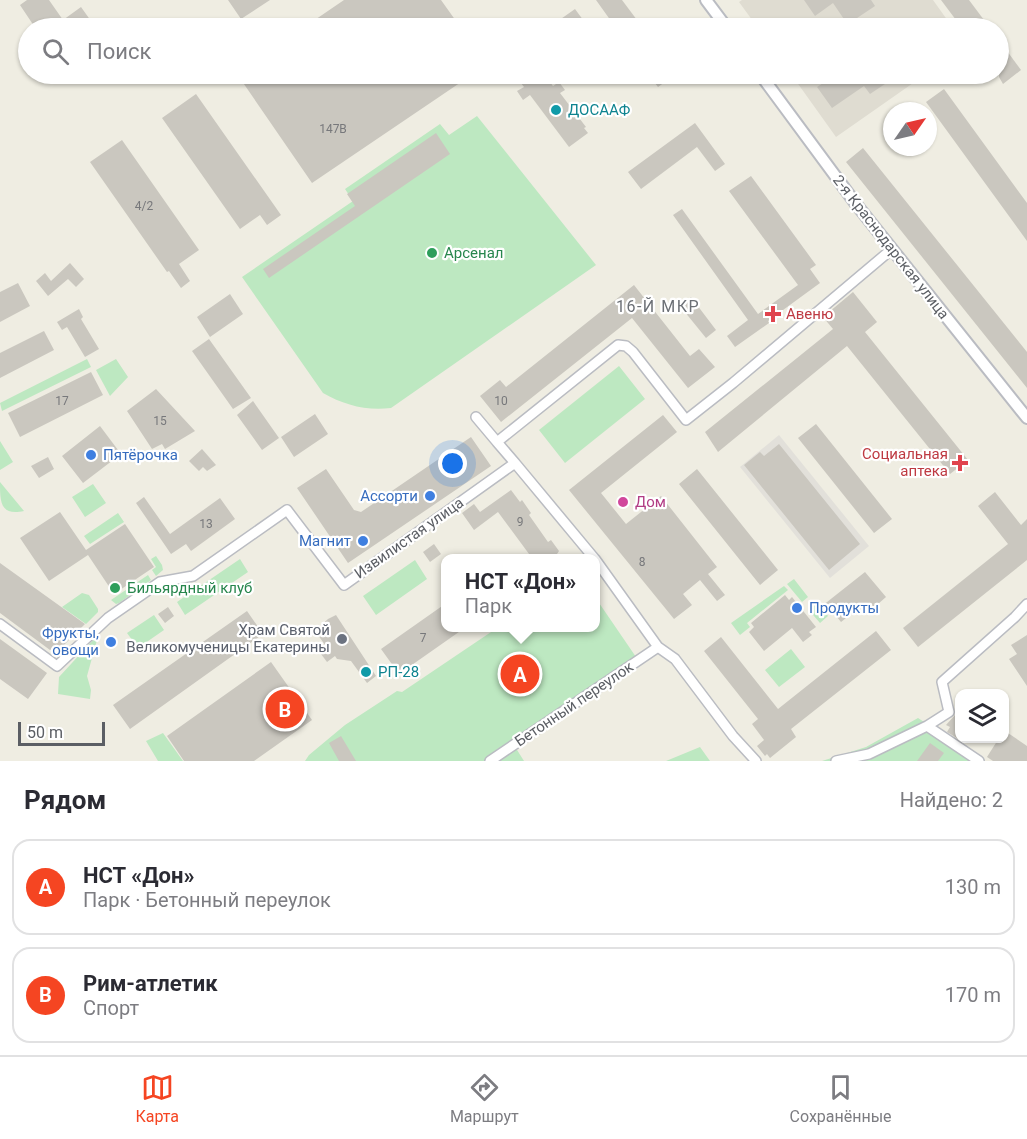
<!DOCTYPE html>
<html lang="ru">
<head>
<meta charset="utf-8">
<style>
	body { margin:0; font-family:Roboto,sans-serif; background:#f2f2f3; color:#2b2b33 }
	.controls { position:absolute; right:18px; bottom:18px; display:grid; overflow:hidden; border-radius:12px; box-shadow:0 2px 4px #0004 }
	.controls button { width:54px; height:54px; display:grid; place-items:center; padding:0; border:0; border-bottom:2px solid #e1e1e2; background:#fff; color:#2b2b33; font:30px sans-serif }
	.compass { position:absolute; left:883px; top:102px; width:54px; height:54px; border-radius:50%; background:#fff; box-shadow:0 2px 4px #0004; rotate:56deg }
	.scale { position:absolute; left:18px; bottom:15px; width:87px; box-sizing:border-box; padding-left:6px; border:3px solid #5b5e64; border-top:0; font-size:16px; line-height:21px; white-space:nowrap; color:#5b5e64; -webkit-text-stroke:4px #fff; paint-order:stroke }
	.you { position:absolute; left:453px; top:464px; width:21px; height:21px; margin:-15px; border:4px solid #fff; border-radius:50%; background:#1a73e8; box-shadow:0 0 0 9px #1a73e833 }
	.badge { display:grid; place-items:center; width:39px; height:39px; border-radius:50%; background:#f54522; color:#fff; font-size:20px; font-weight:700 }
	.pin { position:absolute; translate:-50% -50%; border:3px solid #fff; box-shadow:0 2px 6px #0006 }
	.popup { position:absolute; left:441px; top:554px; width:159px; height:78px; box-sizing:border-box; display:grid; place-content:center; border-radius:12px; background:#fff; filter:drop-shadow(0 2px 4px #0005); font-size:20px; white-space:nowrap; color:#7c7c81 }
	.popup b { font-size:22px; color:#2b2b33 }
	.popup::after { content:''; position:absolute; left:50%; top:100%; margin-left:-12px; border:12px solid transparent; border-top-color:#fff }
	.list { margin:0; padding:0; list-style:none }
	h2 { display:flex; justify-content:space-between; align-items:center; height:78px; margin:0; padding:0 24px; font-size:26px }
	h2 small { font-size:20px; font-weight:400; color:#7c7c81 }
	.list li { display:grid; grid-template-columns:39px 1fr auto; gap:18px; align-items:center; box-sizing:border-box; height:96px; margin:0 12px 12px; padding:0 12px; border:2px solid #e1e1e2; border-radius:18px }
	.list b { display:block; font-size:22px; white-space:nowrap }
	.list p { margin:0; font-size:20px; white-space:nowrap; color:#7c7c81 }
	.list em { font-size:20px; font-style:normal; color:#7c7c81 }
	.icon { flex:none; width:33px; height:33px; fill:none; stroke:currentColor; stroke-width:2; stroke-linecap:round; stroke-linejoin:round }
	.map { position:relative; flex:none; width:1027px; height:761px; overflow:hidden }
	.search { position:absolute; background:#fff; box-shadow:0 2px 4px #0004; left:18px; right:18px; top:18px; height:66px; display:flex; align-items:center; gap:15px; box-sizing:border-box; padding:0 21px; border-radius:33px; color:#7c7c81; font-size:22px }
	.sheet { height:294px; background:#fff }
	nav { display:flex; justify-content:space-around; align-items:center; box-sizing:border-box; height:84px; border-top:2px solid #e1e1e2; background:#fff; font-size:16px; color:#7c7c81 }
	nav a { display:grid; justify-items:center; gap:3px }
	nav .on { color:#f54522 }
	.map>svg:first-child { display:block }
	.industrial { fill:#e2e0da }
	.education { fill:#dfdcd1 }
	.green { fill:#bde8c1 }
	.building { fill:#cac7bf }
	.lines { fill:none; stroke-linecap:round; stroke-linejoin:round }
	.minor-casing { stroke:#babcc2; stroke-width:12 }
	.tertiary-casing { stroke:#babcc2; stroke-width:14 }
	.minor { stroke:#fff; stroke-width:9 }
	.tertiary { stroke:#fff; stroke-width:10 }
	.culture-dot { fill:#0f9aa8; stroke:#fff; stroke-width:2 }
	.leisure-dot { fill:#2e9e5b; stroke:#fff; stroke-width:2 }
	.health-dot { fill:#e0444e; stroke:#fff; stroke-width:2 }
	.shop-dot { fill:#3f7fe0; stroke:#fff; stroke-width:2 }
	.hotel-dot { fill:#d1479c; stroke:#fff; stroke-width:2 }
	.worship-dot { fill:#6b7280; stroke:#fff; stroke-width:2 }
	.labels { text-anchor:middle; stroke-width:4.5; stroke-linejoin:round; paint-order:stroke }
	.number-label { font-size:12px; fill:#77787b }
	.culture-label { font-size:15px; fill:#0d838f; stroke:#fff; text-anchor:start }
	.street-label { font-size:15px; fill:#5b5e64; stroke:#fff }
	.leisure-label { font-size:15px; fill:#27864d; stroke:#fff; text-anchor:start }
	.health-label { font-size:15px; fill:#be3a42; stroke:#fff; text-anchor:start }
	.shop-label { font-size:15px; fill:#366cbe; stroke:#fff; text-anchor:end }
	.hotel-label { font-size:15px; fill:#b23c85; stroke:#fff; text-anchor:start }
	.worship-label { font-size:15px; fill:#5b616d; stroke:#fff; text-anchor:end }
	.neighbourhood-label { font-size:16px; letter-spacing:1.5px; fill:#6c7076; stroke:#fff }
</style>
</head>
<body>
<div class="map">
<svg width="1027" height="761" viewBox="0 0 1027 761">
	<rect width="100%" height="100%" fill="#efede2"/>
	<!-- industrial -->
	<path class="industrial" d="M 779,435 L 869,546 L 830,578 L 740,467 Z"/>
	<!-- education -->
	<path class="education" d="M 742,0 L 933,0 L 953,28 L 758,28 L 739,2 Z
		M 791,74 L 926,74 L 836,137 Z"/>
	<!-- green -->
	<path class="green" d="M 477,116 L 596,265 L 391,408 C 366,411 344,405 323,393 L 242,277 L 353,201 L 345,189 L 440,124 L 449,135 Z
		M 87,359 L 91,367 L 2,411 L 0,403 Z
		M 116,359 L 128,377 L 110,396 L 96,370 Z
		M 619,366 L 645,399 L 565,463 L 539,430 Z
		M 0,441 L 13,462 L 0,470 Z
		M 0,482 L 24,511 C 0,516 0,502 0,482 Z
		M 93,484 L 106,503 L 85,517 L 72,497 Z
		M 118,513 L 124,522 L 90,544 L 84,536 Z
		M 156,556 L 162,565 L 163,570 L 156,576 L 152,570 L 156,567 L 151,559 Z
		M 240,559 L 248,572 L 185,615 L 177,602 Z
		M 415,560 L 427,579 L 376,615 L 363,596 Z
		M 148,575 L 151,580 L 119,603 L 116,604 L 111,600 Z
		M 794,579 L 808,597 L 802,602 L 787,584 Z
		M 784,586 L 788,590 L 747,623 L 750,627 L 740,635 L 731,623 Z
		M 82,593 L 89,595 L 85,598 L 89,595 L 98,609 L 98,612 L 86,624 L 62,607 Z
		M 595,597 L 636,657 L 512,742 L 524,761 L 305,761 L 309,755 L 345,725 L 397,691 L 402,692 L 497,628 L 595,628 Z
		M 814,604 L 821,607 L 828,616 L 820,623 L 808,609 Z
		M 154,615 L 164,630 L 138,648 L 127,633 Z
		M 95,638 L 97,640 L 87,676 L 91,690 L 90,699 L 58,694 L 59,677 Z
		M 791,649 L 805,667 L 779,687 L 765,670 Z
		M 918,718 L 984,761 L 822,761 L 866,747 Z
		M 163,733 L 183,761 L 158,761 L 146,741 Z
		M 700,747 L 710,761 L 666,761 Z"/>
	<!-- building -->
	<path class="building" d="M 27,0 L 49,0 L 63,20 L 51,28 L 39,28 L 36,24 L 34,26 L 20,5 Z
		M 228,0 L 270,0 L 241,19 Z
		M 344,0 L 441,0 L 461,28 L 303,28 Z
		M 596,0 L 622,0 L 643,28 L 616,28 Z
		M 804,0 L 871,0 L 875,6 L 857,18 L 865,28 L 850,28 L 833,3 L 815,16 Z
		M 941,0 L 969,0 L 990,28 L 962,28 Z
		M 81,7 L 96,28 L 69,28 L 63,20 Z
		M 575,9 L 589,28 L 548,28 Z
		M 999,40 L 1021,70 L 1003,84 L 999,77 Z
		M 237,74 L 473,74 L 312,183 Z
		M 514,74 L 544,74 L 553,86 L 559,82 L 565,90 L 560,93 L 586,127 L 584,128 L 588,133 L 569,147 L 530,95 L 523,100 L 517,91 L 524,87 Z
		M 648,74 L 676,74 L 658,87 Z
		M 837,74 L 842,74 L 848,82 L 860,74 L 900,74 L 870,94 L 864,86 L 832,108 L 817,87 Z
		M 944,89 L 1027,203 L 1027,241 L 926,102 Z
		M 196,94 L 281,215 L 267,225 L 260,215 L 240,229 L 162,118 Z
		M 695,123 L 725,164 L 715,171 L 697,147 L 641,189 L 628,172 Z
		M 436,133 L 450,154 L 269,278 L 263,269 L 355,206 L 347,194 Z
		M 122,140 L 199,250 L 179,264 L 190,281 L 181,288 L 169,271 L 167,272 L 90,162 Z
		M 863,148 L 1027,352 L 1027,388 L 846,162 Z
		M 751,176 L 816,265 L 810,269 L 820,283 L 768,321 L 769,323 L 735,347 L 727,336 L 748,320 L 673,215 L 682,209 L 758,314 L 798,285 L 729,191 Z
		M 70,263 L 84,279 L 76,287 L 68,279 L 48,296 L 36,281 L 45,273 L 51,281 Z
		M 18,283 L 30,306 L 0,322 L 0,292 Z
		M 634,285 L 690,356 L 699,349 L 715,367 L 688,388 L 632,318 L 501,422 L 480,396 L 500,380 L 506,387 Z
		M 853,292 L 877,322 L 865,332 L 968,460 L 950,474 L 847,346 L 718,452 L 705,432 L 833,329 L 823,317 Z
		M 230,294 L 243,314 L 210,337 L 197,317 Z
		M 691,297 L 716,330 L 706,338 L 680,306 Z
		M 79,309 L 83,317 L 81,319 L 99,349 L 85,357 L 67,327 L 62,330 L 57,322 Z
		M 44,331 L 54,350 L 0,378 L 0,353 Z
		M 209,339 L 251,398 L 233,409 L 192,351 Z
		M 91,372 L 103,395 L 20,437 L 8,413 Z
		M 156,389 L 195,431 L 165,449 L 162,444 L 152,449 L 127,411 Z
		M 253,401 L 279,438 L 262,450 L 237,415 Z
		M 315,414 L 328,434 L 294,457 L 281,437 Z
		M 663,415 L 677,432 L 601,493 L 626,524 L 661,496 L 717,567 L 708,574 L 725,595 L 717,601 L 700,580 L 683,594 L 692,605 L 674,619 L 569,490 Z
		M 816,424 L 892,519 L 874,533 L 798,438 Z
		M 100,426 L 121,454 L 83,483 L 62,456 Z
		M 471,437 L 491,466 L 348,563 L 297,488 L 326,469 L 354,510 L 361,512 Z
		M 779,444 L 860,544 L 829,570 L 744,465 L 760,452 L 764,456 Z
		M 202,449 L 216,465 L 207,471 L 203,467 L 199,471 L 189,461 Z
		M 48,457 L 54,469 L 39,478 L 31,466 Z
		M 697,469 L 778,570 L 760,585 L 679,484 Z
		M 511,490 L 520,502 L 522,500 L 531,513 L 529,515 L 548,542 L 551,540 L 559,551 L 557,554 L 560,558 L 532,558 L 498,512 L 474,530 L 462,513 L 474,504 L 480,512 Z
		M 995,492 L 1021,525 L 1027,519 L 1027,560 L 918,647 L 903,628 L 1008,544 L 978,506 Z
		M 144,497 L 170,534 L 220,498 L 235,519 L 191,551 L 186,544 L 171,554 L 136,503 Z
		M 60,512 L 86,550 L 125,524 L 154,567 L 114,594 L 88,555 L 49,581 L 20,538 Z
		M 434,544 L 441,554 L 430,562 L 423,552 Z
		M 0,563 L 85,624 L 60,649 L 50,650 L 0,613 Z
		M 865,572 L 886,597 L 870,611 L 864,604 L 841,622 L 833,612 L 829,614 L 822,606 Z
		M 785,595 L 789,600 L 792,597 L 816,627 L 809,632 L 812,635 L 803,642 L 792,628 L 764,651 L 749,632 L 754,627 L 751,623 Z
		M 445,604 L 445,627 L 466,627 L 399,674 L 381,649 Z
		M 168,607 L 174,616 L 165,623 L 158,614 Z
		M 247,611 L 263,634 L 130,729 L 113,705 Z
		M 336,615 L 376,676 L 367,683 L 351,661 L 337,659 L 335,656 L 327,662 L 321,654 L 328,649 L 315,631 L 328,619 Z
		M 876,631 L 891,650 L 791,729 L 796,737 L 770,758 L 767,754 L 765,756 L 757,746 L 764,740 L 752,724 L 758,719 L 704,651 L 721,637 L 778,709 Z
		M 1027,635 L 1027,686 L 1009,659 L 1017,654 L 1011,645 Z
		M 0,639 L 47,673 L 28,699 L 0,679 Z
		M 271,662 L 312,720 L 254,761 L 184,761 L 167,736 Z
		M 960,703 L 960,740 L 947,732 L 950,727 L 946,725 L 955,715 Z
		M 1005,731 L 1027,746 L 1027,761 L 993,761 L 987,757 L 999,738 L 1005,738 Z
		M 341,736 L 356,761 L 339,761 L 329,743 Z
		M 930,743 L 944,753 L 938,761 L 917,761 Z"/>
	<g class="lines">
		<!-- minor casing -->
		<g class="minor-casing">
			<path id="minor" d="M 476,417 L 497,442
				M 515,463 L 594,558
				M 595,559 L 658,647 L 675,659 L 733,736 L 756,761
				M 0,624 L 57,666 L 108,618 L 160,582 L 193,576 L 287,510 L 344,585 L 515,463 L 497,442 L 618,345 L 626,346 L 633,352 L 686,420 L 733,383 L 892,249
				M 927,726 L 979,761
				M 490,761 L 658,647
				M 836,761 L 869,754 L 927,726 L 949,712 L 942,682 L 1015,617 L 1027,604"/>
		</g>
		<!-- tertiary casing -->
		<g class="tertiary-casing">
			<path id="tertiary" d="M 706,0 L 727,28
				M 760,74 L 856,204 L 1027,418"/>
		</g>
		<!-- minor -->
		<use href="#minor" class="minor"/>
		<!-- tertiary -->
		<use href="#tertiary" class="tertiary"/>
	</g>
	<!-- markers -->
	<g class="culture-dot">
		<circle cx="556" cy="110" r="6"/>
		<circle cx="366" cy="672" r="6"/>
	</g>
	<g class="leisure-dot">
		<circle cx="432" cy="253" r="6"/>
		<circle cx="115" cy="588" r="6"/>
	</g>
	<g class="health-dot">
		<path d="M770 305h6v6h6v6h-6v6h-6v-6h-6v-6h6z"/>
		<path d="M957 454h6v6h6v6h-6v6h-6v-6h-6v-6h6z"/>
	</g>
	<g class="shop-dot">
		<circle cx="91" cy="455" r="6"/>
		<circle cx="430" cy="496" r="6"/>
		<circle cx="363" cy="541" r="6"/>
		<circle cx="797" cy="608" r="6"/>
		<circle cx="111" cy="642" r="6"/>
	</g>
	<circle class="hotel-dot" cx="623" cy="502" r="6"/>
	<circle class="worship-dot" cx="342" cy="639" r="6"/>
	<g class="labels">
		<!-- number labels -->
		<g class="number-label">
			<text x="333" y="133">147В</text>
			<text x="144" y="210">4/2</text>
			<text x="62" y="405">17</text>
			<text x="501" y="405">10</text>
			<text x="160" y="425">15</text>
			<text x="520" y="526">9</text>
			<text x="206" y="528">13</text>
			<text x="642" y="566">8</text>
			<text x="423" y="642">7</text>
		</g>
		<!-- culture labels -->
		<g class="culture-label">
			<text x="568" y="115">ДОСААФ</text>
			<text x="378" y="677">РП-28</text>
		</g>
		<!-- street labels -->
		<g class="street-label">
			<text transform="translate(891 247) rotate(52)" y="5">2-я Краснодарская улица</text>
			<text transform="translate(409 538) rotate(-35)" y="5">Извилистая улица</text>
			<text transform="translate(574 704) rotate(-34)" y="5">Бетонный переулок</text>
		</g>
		<!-- leisure labels -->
		<g class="leisure-label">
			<text x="444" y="258">Арсенал</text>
			<text x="127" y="593">Бильярдный клуб</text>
		</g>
		<!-- health labels -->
		<g class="health-label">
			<text x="786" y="319">Авеню</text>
			<text x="948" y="459" text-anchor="end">Социальная<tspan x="948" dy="17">аптека</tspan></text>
		</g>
		<!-- shop labels -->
		<g class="shop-label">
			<text x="103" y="460" text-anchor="start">Пятёрочка</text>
			<text x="418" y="501">Ассорти</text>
			<text x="351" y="546">Магнит</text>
			<text x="809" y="613" text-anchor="start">Продукты</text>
			<text x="99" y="638">Фрукты,<tspan x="99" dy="17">овощи</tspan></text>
		</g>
		<!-- hotel labels -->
		<g class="hotel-label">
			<text x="635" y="507">Дом</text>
		</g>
		<!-- worship labels -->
		<g class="worship-label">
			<text x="330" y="635">Храм Святой<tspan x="330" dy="17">Великомученицы Екатерины</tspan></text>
		</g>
		<!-- neighbourhood labels -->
		<g class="neighbourhood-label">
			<text x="658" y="312">16-Й МКР</text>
		</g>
	</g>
</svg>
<div class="controls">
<button><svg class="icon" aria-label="layers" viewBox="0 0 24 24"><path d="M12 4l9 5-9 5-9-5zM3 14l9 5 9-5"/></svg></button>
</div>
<svg class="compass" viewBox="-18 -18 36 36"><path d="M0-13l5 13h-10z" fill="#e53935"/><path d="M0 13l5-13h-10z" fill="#7c7c81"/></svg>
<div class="scale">50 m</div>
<div class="you"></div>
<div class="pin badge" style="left:520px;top:674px">A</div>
<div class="popup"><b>НСТ «Дон»</b>Парк</div>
<div class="pin badge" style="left:285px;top:709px">B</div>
<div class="search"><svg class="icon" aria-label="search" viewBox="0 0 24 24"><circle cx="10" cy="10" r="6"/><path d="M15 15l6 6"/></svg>Поиск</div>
</div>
<section class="sheet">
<h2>Рядом<small>Найдено: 2</small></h2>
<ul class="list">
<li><span class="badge">A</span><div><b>НСТ «Дон»</b><p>Парк · Бетонный переулок</p></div><em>130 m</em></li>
<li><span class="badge">B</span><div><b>Рим-атлетик</b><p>Спорт</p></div><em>170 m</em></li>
</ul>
</section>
<nav>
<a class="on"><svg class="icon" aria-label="map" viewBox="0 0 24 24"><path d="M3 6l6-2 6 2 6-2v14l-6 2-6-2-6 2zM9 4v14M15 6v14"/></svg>Карта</a>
<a><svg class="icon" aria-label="directions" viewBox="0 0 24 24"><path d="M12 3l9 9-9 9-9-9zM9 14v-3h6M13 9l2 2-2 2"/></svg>Маршрут</a>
<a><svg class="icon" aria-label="saved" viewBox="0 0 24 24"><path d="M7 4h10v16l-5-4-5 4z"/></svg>Сохранённые</a>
</nav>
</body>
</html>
